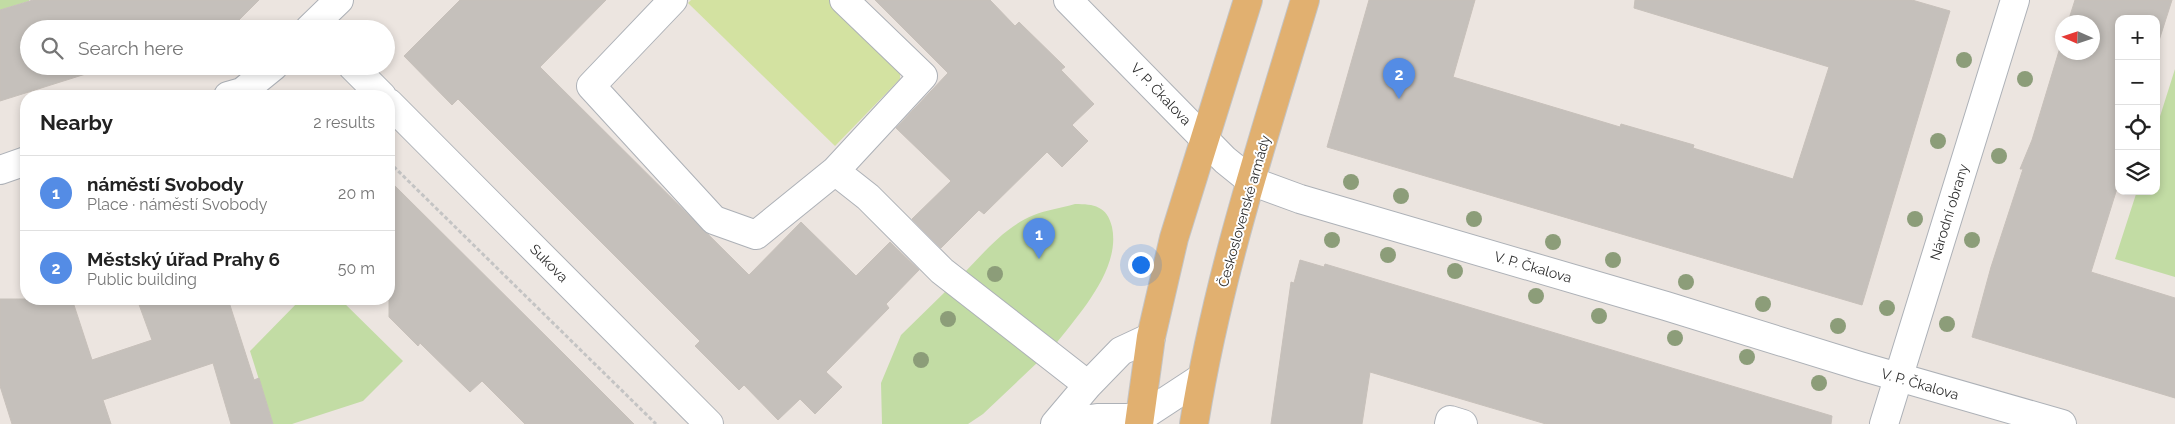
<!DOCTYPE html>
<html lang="en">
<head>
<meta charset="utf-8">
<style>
	body { margin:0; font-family:Raleway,sans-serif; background:#f6f6f6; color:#222 }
	.controls { position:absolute; right:15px; top:15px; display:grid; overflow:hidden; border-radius:10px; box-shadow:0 2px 8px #0003 }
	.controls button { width:45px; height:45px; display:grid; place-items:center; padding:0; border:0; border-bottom:1px solid #e0e0e0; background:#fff; color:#222; font:25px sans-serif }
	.compass { position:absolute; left:2055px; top:15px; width:45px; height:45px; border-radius:50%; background:#fff; box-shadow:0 2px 8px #0003; rotate:273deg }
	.you { position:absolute; left:1140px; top:264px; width:18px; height:18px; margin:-12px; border:4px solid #fff; border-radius:50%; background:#1a73e8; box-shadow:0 0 0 8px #1a73e833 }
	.badge { display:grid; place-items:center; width:32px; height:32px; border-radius:50%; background:#548ce5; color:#fff; font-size:16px; font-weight:700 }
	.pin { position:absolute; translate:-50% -41px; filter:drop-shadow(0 1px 2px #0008) }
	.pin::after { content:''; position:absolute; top:26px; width:18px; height:15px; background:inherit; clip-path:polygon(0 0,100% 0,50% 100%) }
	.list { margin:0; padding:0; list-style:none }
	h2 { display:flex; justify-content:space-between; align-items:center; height:65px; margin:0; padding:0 20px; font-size:21px }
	h2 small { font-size:16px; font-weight:400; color:#767676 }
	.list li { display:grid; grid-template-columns:32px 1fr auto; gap:15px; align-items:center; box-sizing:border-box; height:75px; padding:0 20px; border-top:1px solid #e0e0e0 }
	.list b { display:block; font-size:19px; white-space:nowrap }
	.list p { margin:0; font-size:16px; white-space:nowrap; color:#767676 }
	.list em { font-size:16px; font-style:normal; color:#767676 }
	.icon { flex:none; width:28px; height:28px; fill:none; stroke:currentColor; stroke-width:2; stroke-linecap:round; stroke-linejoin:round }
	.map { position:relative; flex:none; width:2175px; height:424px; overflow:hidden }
	.search { position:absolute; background:#fff; box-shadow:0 2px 8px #0003; left:20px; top:20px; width:375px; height:55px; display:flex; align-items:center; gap:12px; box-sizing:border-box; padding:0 18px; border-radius:28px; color:#767676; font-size:19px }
	.panel { position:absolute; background:#fff; box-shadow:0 2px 8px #0003; left:20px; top:90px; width:375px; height:215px; border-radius:20px }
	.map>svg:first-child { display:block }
	.green { fill:#c2dca4 }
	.pitch { fill:#d3e2a1 }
	.building { fill:#c5c0bb; stroke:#c7c0ba }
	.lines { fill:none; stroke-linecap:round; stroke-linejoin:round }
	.minor-casing { stroke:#adb1b7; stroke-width:30 }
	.major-casing { stroke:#c4c4c4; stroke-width:30 }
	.path { stroke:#c4c4c4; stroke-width:3; stroke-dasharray:4 2.5; stroke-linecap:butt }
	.minor { stroke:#fff; stroke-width:28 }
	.major { stroke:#e1b070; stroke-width:28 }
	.tree { fill:#8c9d79 }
	.labels { text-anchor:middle; stroke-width:4; stroke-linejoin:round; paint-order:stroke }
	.street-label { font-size:14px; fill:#2c2c2c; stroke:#fff }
</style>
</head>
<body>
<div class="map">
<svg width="2175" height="424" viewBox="0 0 2175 424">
	<rect width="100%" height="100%" fill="#ece5e0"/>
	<!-- green -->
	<path class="green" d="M 0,0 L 29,0 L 29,1 L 0,10 Z
		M 2175,69 L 2175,277 L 2115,259 L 2137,191 L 2156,191 L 2156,129 Z
		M 1075,204 C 1094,204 1107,206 1112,227 C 1121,269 1079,314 1055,345 L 963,274 C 985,252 1004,227 1034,215 C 1046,210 1061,208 1075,204 Z
		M 947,290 L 1039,361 L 983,414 L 968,424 L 882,424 L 881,383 L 901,335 Z
		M 301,299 L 340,299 L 403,361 L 363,401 L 292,424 L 273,424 L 250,351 Z"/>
	<!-- pitch -->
	<path class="pitch" d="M 691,0 L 830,0 L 900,70 L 900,79 L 835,146 L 688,3 Z"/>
	<!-- building -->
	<path class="building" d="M 33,0 L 259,0 L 232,27 L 227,29 L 29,29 L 29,66 L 111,66 L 0,101 L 0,10 Z
		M 460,0 L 606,0 L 540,67 L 749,275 L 801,222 L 856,276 L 890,242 L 919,270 L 886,304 L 889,308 L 826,372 L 842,387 L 815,414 L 800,399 L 778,420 L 744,385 L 739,390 L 695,346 L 700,341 L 458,99 L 452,105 L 404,56 Z
		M 875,0 L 990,0 L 1015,26 L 1019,22 L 1065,67 L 1061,70 L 1094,104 L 1072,125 L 1088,141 L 1062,167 L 1047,152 L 984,214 L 979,210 L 941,248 L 912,219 L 951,181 L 896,128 L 948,73 Z
		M 1369,0 L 1475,0 L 1453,77 L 1620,127 L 1621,124 L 1694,145 L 1693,148 L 1793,179 L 1829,67 L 1634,8 L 1635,0 L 1912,0 L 1950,11 L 1862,305 L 1327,147 Z
		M 2075,0 L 2172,0 L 2156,50 L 2156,19 L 2119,19 L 2119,182 L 2091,272 L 2175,298 L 2175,398 L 1972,337 L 1991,267 L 2023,169 L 2020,169 L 2032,140 L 2062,41 L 2062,52 L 2092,52 L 2092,22 L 2068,22 Z
		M 389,180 L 570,360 L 634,424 L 525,424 L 482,381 L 470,392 L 420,343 L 418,346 L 389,317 Z
		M 1300,260 L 1324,267 L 1325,264 L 1832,416 L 1831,424 L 1546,424 L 1370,372 L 1362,424 L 1271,424 L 1291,282 L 1294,283 Z
		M 0,299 L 72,299 L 92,360 L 152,340 L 137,299 L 228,299 L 254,380 L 259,378 L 273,424 L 231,424 L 213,363 L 103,400 L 111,424 L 12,424 L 0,386 Z"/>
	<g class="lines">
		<!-- minor casing -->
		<g class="minor-casing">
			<path id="minor" d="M 673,0 L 591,86 L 714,220 L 756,235 L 835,171 L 923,76 L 844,0
				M 1068,0 L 1225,160 L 1251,181 L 1300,199 L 1666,306 L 1860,366 L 2062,424
				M 309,29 L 339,0
				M 352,66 L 382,96
				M 228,96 L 242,92 L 274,66
				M 389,103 L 709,424
				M 0,170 L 26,161
				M 835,171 L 868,197 L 942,271 L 1088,385
				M 1055,424 L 1097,418 L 1140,418 L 1201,378
				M 1055,424 L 1088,385 L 1121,351 L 1151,337
				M 1449,424 L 1450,420 L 1463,424
				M 1884,424 L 2015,0"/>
		</g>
		<!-- major casing -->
		<g class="major-casing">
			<path id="major" d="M 1139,424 L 1151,337 L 1174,238 L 1248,0
				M 1194,424 C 1217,279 1263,140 1305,0"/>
		</g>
		<!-- path -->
		<path class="path" d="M 389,162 L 656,424"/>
		<!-- minor -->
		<use href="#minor" class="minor"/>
		<!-- major -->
		<use href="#major" class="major"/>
	</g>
	<!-- trees -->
	<g class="tree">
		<circle cx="1964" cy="60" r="8"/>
		<circle cx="2025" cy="79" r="8"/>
		<circle cx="1938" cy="141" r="8"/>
		<circle cx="1999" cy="156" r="8"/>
		<circle cx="1351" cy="182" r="8"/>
		<circle cx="1401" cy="196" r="8"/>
		<circle cx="1474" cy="219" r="8"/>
		<circle cx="1915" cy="219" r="8"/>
		<circle cx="1043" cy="238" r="8"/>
		<circle cx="1332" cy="240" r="8"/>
		<circle cx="1972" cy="240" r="8"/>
		<circle cx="1553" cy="242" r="8"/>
		<circle cx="1388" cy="255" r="8"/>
		<circle cx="1613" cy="260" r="8"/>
		<circle cx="1455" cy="271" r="8"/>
		<circle cx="995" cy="274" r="8"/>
		<circle cx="1686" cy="282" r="8"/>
		<circle cx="1536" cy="296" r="8"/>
		<circle cx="1763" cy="304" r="8"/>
		<circle cx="1887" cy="308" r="8"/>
		<circle cx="1599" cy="316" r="8"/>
		<circle cx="948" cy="319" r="8"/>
		<circle cx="1947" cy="324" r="8"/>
		<circle cx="1838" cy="326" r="8"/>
		<circle cx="1675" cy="338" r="8"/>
		<circle cx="1747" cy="357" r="8"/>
		<circle cx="921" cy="360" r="8"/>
		<circle cx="1819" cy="383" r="8"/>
	</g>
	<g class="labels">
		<!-- street labels -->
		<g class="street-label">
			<text transform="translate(1161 94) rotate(46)" y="5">V. P. Čkalova</text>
			<text transform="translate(1244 211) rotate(-74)" y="5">Československé armády</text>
			<text transform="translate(1949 212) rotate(-73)" y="5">Národní obrany</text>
			<text transform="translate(549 263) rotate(45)" y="5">Sukova</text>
			<text transform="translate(1533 267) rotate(16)" y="5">V. P. Čkalova</text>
			<text transform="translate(1920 384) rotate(16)" y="5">V. P. Čkalova</text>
		</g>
	</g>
</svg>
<div class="controls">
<button>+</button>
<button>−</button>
<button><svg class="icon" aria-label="locate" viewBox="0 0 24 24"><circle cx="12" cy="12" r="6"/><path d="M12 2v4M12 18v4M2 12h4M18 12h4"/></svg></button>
<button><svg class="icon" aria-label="layers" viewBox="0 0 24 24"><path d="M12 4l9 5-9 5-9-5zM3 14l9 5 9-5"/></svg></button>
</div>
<svg class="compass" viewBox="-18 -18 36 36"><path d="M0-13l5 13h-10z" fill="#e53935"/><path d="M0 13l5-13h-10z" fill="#767676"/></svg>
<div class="you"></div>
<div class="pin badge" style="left:1039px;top:259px">1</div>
<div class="pin badge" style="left:1399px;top:99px">2</div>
<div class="search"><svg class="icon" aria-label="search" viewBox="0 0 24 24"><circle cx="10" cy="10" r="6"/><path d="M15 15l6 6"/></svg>Search here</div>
<section class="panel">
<h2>Nearby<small>2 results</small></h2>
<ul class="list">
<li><span class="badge">1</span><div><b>náměstí Svobody</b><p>Place · náměstí Svobody</p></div><em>20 m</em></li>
<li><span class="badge">2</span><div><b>Městský úřad Prahy 6</b><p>Public building</p></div><em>50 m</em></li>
</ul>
</section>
</div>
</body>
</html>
